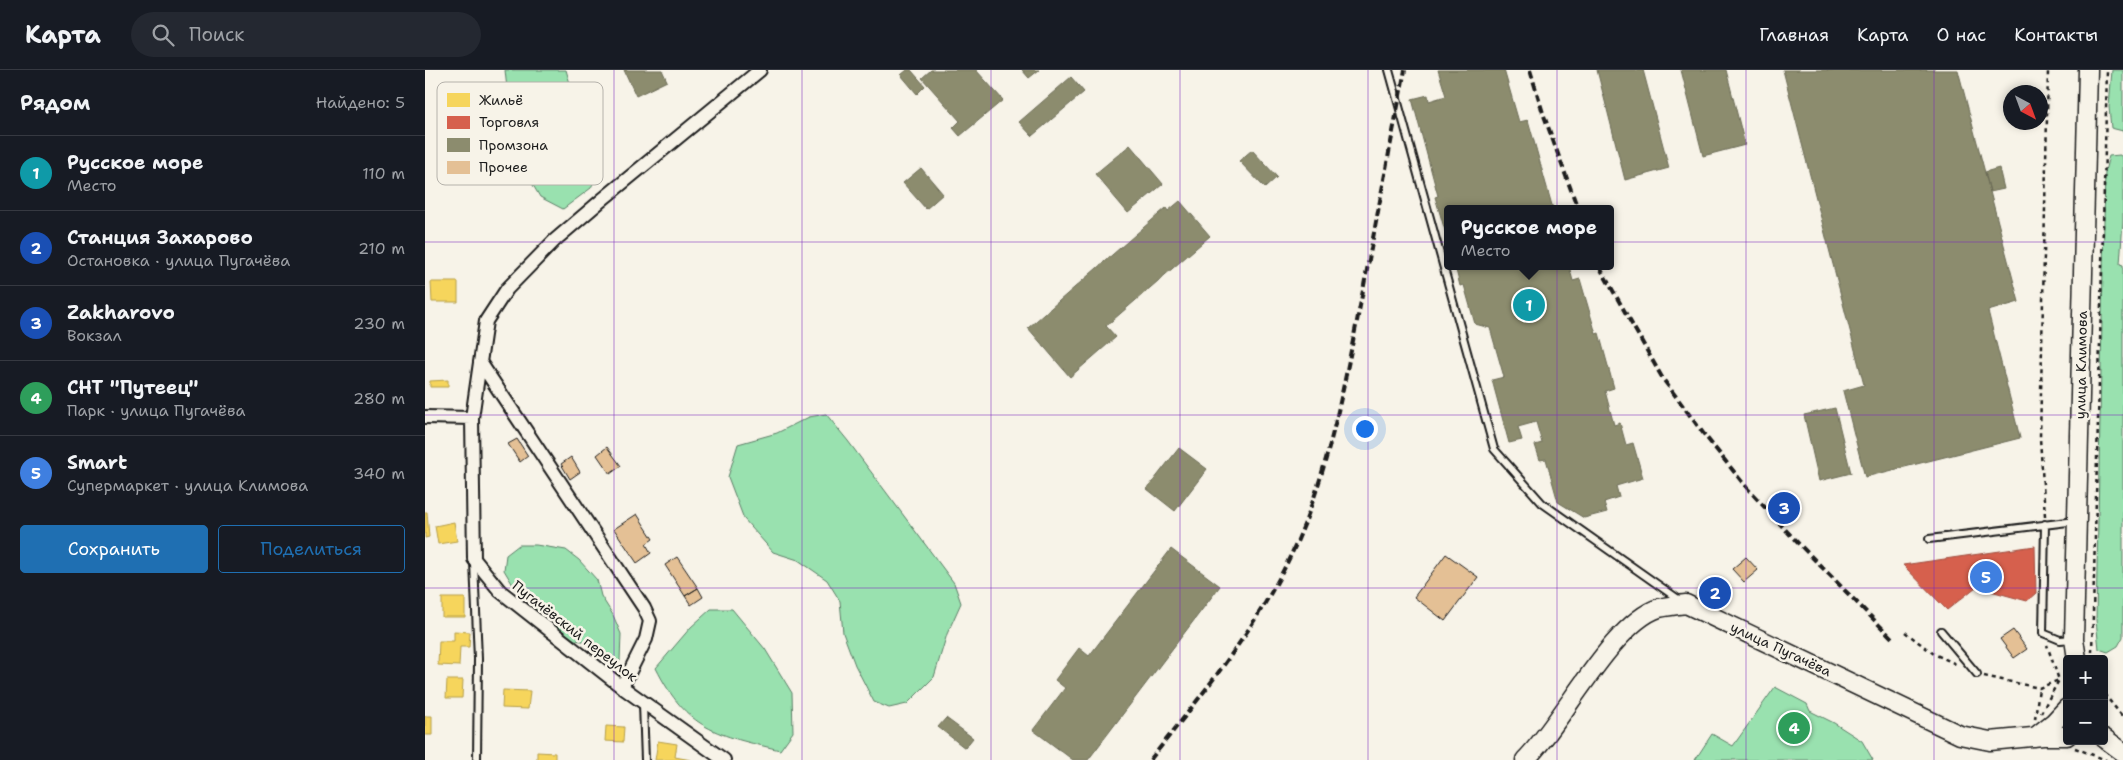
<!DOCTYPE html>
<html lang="ru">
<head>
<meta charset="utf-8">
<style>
	body { margin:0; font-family:"Shantell Sans",sans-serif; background:#242831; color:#f1f3f6 }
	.controls { position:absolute; right:15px; bottom:15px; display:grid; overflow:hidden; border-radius:5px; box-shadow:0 2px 8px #0003 }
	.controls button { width:45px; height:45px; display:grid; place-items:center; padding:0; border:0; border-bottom:1px solid #363941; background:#171b24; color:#f1f3f6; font:25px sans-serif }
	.compass { position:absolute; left:1578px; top:15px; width:45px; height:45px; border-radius:50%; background:#171b24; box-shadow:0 2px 8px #0003; rotate:139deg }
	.you { position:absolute; left:939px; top:358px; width:18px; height:18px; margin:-12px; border:4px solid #fff; border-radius:50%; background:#1a73e8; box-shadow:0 0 0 8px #1a73e833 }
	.badge { display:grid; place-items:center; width:32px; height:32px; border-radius:50%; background:#1f6fb2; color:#fff; font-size:16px; font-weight:700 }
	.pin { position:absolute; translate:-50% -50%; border:2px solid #fff; box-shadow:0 1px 5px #0006 }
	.popup { position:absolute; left:1019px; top:135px; width:170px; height:65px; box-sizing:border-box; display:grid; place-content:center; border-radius:5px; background:#171b24; filter:drop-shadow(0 1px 4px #0005); font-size:16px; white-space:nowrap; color:#9ea1a6 }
	.popup b { font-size:19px; color:#f1f3f6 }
	.popup::after { content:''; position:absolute; left:50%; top:100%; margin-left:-10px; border:10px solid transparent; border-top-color:#171b24 }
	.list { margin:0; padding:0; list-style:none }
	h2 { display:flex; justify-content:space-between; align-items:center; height:65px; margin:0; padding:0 20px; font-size:21px }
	h2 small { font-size:16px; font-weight:400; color:#9ea1a6 }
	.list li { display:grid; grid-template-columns:32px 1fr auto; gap:15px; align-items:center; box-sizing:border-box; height:75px; padding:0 20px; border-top:1px solid #363941 }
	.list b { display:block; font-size:19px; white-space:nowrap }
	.list p { margin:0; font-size:16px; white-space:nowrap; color:#9ea1a6 }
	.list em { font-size:16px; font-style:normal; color:#9ea1a6 }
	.actions { display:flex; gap:10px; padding:15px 20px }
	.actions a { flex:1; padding:11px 0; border:1px solid #1f6fb2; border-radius:5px; text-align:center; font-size:18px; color:#1f6fb2 }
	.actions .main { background:#1f6fb2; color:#fff }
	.icon { flex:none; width:28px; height:28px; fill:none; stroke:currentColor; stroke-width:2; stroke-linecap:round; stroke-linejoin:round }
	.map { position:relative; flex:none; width:1698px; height:690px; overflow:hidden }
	header { display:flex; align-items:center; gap:30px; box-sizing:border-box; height:70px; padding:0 25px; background:#171b24; border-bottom:1px solid #363941 }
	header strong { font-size:24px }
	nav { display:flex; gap:28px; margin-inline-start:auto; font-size:18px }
	.search { width:350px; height:45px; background:#242831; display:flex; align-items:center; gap:12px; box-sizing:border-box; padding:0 18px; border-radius:28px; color:#9ea1a6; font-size:19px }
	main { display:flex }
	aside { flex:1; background:#171b24 }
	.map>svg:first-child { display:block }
	.green { fill:#99e1af; stroke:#5a7e66 }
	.homes { fill:#f6d55c; stroke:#b59e49 }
	.shops { fill:#d6604d; stroke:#9e4c3e }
	.industry { fill:#8c8c6e; stroke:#6a6a55 }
	.building { fill:#e4c095; stroke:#1c1c1c }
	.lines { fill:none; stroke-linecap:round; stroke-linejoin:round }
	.lane-casing { stroke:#1c1c1c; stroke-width:10 }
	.street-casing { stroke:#1c1c1c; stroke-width:16 }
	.secondary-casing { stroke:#1c1c1c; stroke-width:21 }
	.path { stroke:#1c1c1c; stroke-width:2.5; stroke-dasharray:4 4; stroke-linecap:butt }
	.lane { stroke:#f7f3e8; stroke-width:6 }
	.street { stroke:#f7f3e8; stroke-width:12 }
	.secondary { stroke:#f7f3e8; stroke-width:18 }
	.rail { stroke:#1c1c1c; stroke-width:4; stroke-dasharray:8 4; stroke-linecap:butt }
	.grid { fill:none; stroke:#7b2cbf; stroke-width:1; stroke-opacity:0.55 }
	.labels { text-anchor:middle; stroke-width:5; stroke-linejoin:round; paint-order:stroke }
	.street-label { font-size:14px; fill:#1c1c1c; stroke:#f7f3e8 }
	.key { fill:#f7f3e8; stroke:#b5b2ab; stroke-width:1 }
	.key-label { font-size:14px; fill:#1c1c1c }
</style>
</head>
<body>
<header>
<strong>Карта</strong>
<div class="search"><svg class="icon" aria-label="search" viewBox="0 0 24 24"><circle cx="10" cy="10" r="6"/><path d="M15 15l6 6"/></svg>Поиск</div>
<nav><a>Главная</a><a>Карта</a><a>О нас</a><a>Контакты</a></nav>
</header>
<main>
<aside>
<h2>Рядом<small>Найдено: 5</small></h2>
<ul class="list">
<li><span class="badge" style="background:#0f9aa8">1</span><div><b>Русское море</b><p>Место</p></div><em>110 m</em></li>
<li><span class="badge" style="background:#1a4fb4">2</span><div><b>Станция Захарово</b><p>Остановка · улица Пугачёва</p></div><em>210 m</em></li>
<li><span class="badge" style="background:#1a4fb4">3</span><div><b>Zakharovo</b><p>Вокзал</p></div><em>230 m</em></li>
<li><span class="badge" style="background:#2e9e5b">4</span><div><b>СНТ &quot;Путеец&quot;</b><p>Парк · улица Пугачёва</p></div><em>280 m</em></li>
<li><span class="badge" style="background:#3f7fe0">5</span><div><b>Smart</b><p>Супермаркет · улица Климова</p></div><em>340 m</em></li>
</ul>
<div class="actions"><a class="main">Сохранить</a><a>Поделиться</a></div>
</aside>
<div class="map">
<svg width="1698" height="690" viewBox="0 0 1698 690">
	<rect width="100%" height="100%" fill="#f7f3e8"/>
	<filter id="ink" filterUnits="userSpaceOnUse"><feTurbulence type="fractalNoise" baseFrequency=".02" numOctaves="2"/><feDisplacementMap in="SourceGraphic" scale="10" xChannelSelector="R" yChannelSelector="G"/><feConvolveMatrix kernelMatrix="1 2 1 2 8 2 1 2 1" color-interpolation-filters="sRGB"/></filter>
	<g filter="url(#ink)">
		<!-- green -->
		<path class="green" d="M 80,0 L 141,0 L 172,104 L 166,118 L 138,139 L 115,127 L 98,98 L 86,57 Z
			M 1687,0 L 1698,0 L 1698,61 L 1686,58 L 1684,37 Z
			M 1695,85 L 1698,89 L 1698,151 L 1695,194 L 1698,195 L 1698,567 L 1693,576 L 1683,582 L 1674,579 L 1671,550 L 1680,101 L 1684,86 Z
			M 401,344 L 423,371 L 529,513 L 536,533 L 522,564 L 509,607 L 482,634 L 464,638 L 449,632 L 430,595 L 418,563 L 415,531 L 402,510 L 373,490 L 348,482 L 319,449 L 303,407 L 313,374 L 352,363 L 384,347 Z
			M 94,475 L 111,475 L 141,480 L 154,490 L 172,510 L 176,526 L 188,545 L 196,564 L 195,591 L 186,595 L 165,572 L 150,570 L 129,555 L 91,520 L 79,500 L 81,485 Z
			M 286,539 L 307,539 L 340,579 L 367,623 L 368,662 L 355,680 C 292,665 262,660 231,598 L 266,557 Z
			M 1350,617 L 1382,634 L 1385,641 L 1409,653 L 1437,671 L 1448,690 L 1270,690 L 1287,664 L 1308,676 Z"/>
		<!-- homes -->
		<path class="homes" d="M 6,212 L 33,212 L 33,232 L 7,232 Z
			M 23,310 L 23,317 L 5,317 L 5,311 Z
			M 0,442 L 2,442 L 4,467 L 0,468 Z
			M 29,452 L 32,471 L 13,474 L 10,456 Z
			M 17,528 L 40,528 L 40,547 L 17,547 Z
			M 29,561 L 45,562 L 44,577 L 35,577 L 34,596 L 13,595 L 14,571 L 29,571 Z
			M 22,610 L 38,610 L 37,628 L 21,628 Z
			M 78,620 L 105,621 L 103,639 L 77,638 Z
			M 0,646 L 7,646 L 7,665 L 0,665 Z
			M 181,656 L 199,657 L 198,672 L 180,671 Z
			M 233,671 L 252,674 L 250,687 L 266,690 L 230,690 Z
			M 112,682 L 130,683 L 130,690 L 112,690 Z"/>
		<!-- shops -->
		<path class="shops" d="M 1610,476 L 1611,523 L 1602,531 L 1551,517 L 1522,540 L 1478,495 Z"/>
		<!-- industry -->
		<path class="industry" d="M 199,0 L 237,0 L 242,11 L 211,26 Z
			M 482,0 L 486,0 L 500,16 L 492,24 L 476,5 Z
			M 506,0 L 551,0 L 578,30 L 535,66 L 528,58 L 535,51 L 497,8 Z
			M 597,0 L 614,0 L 604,8 Z
			M 1013,0 L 1079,0 L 1094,52 L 1103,50 L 1128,139 L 1023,139 L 1023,171 L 1010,127 L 1013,126 L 987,29 L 1003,25 L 1004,31 L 1021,26 Z
			M 1172,0 L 1218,0 L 1244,98 L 1200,110 Z
			M 1256,0 L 1301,0 L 1320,75 L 1278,86 Z
			M 1358,0 L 1533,0 L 1594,232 L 1563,241 L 1595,368 L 1440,407 L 1418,321 L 1439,315 Z
			M 646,7 L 659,22 L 607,66 L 594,52 Z
			M 705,75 L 738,114 L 703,143 L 670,104 Z
			M 827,80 L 852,107 L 840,118 L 814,91 Z
			M 496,98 L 518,124 L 501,139 L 478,113 Z
			M 1574,98 L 1579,119 L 1565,122 L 1560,102 Z
			M 755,131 L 785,166 L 681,256 L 691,267 L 645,307 L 603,258 L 741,138 L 743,141 Z
			M 1030,196 L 1144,196 L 1148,211 L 1155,209 L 1171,264 L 1174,263 L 1189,318 L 1180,321 L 1189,355 L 1195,353 L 1201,375 L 1208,373 L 1218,408 L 1191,416 L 1194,427 L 1179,432 L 1182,442 L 1159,448 L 1133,432 L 1121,389 L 1115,390 L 1110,375 L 1117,373 L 1111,352 L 1093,357 L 1097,370 L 1084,373 L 1067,310 L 1079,307 L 1065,258 L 1050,254 L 1039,215 L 1035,216 Z
			M 1410,338 L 1426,403 L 1394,411 L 1379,345 Z
			M 754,378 L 782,399 L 750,441 L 722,419 Z
			M 746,479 L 795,516 L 663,690 L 648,690 L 608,660 L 640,618 L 630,610 L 654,578 L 664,586 Z
			M 521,648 L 548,668 L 540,678 L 513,657 Z"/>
		<!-- building -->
		<path class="building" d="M 92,369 L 103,386 L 95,392 L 83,374 Z
			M 182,377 L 196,396 L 185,404 L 172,385 Z
			M 146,387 L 155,402 L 145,409 L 136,394 Z
			M 212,444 L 228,469 L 221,474 L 226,483 L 212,493 L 189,459 Z
			M 1021,484 L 1053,507 L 1020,551 L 989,527 Z
			M 252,487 L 273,518 L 260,526 L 240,495 Z
			M 1321,487 L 1333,500 L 1319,512 L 1307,499 Z
			M 273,518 L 278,527 L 266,535 L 260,526 Z
			M 1588,560 L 1602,579 L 1589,588 L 1575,569 Z"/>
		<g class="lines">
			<!-- lane casing -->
			<g class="lane-casing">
				<path id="lane" d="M 964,0 L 1069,379 L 1117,433 L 1256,531
					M 1620,454 L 1618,563 L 1635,570 L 1648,569
					M 1504,469 L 1651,451
					M 49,492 L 53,589 L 52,690
					M 1516,561 L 1552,604
					M 218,634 L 220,690"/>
			</g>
			<!-- street casing -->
			<g class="street-casing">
				<path id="street" d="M 55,292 L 219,538 L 225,551 L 221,569 L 197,617
					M 0,347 L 47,348
					M 299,690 L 197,617 L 75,521 L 49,489 L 47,348 L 61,251 L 82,219 L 130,170 L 178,129 L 335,0"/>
			</g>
			<!-- secondary casing -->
			<g class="secondary-casing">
				<path id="secondary" d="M 1652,589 L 1649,569 L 1663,0
					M 1610,667 L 1629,652 L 1642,638
					M 1679,668 L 1698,682
					M 1100,690 C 1137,654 1187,553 1234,538 C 1243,536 1252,535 1261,534 L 1535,665 L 1565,671 L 1618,666 L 1642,666"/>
			</g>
			<!-- path -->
			<path class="path" d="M 1620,446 L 1615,368 L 1623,0
				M 1480,562 L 1509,584 L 1531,594
				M 1667,582 L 1682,0
				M 1559,606 L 1614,618 L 1634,610
				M 1679,624 L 1698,647
				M 1616,643 L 1634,610 L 1622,575
				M 1610,649 L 1614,618
				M 1650,678 L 1681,690"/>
			<!-- lane -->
			<use href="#lane" class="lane"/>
			<!-- street -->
			<use href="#street" class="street"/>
			<!-- secondary -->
			<use href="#secondary" class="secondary"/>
			<!-- rail -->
			<path class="rail" d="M 1105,0 L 1118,43 L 1153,139
				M 1174,196 L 1238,309 L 1278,363 L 1322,418 L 1371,471 L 1468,569
				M 725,690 C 777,625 830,560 866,485 C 900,413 915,334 931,256 C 948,171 963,85 980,0"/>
		</g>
	</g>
	<!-- grid -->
	<path class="grid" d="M 189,0 L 189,690M 377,0 L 377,690M 566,0 L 566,690M 755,0 L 755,690M 943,0 L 943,690M 1132,0 L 1132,690M 1321,0 L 1321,690M 1509,0 L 1509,690M 0,172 L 1698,172M 0,345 L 1698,345M 0,518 L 1698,518"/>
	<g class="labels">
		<!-- street labels -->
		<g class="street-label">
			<text transform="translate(1656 295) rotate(-89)" y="5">улица Климова</text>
			<text transform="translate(150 561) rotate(38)" y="5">Пугачёвский переулок</text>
			<text transform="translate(1356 579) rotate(25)" y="5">улица Пугачёва</text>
		</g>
	</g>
	<!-- legend -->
	<rect x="12" y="12" width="166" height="103" rx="8" class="key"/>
	<rect x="22" y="23" width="23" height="14" fill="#f6d55c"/>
	<rect x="22" y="46" width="23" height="13" fill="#d6604d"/>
	<rect x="22" y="68" width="23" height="14" fill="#8c8c6e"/>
	<rect x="22" y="91" width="23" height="13" fill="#e4c095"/>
	<g class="key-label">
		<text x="54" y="35">Жильё</text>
		<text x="54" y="57">Торговля</text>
		<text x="54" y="80">Промзона</text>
		<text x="54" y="102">Прочее</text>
	</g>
</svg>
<div class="controls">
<button>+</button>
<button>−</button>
</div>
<svg class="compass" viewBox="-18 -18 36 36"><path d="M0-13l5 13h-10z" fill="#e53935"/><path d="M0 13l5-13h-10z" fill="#9ea1a6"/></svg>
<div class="you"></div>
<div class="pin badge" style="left:1104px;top:235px;background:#0f9aa8">1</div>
<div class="popup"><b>Русское море</b>Место</div>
<div class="pin badge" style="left:1290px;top:523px;background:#1a4fb4">2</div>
<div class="pin badge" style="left:1359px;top:438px;background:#1a4fb4">3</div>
<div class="pin badge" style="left:1369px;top:658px;background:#2e9e5b">4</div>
<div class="pin badge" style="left:1561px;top:507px;background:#3f7fe0">5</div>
</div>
</main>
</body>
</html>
